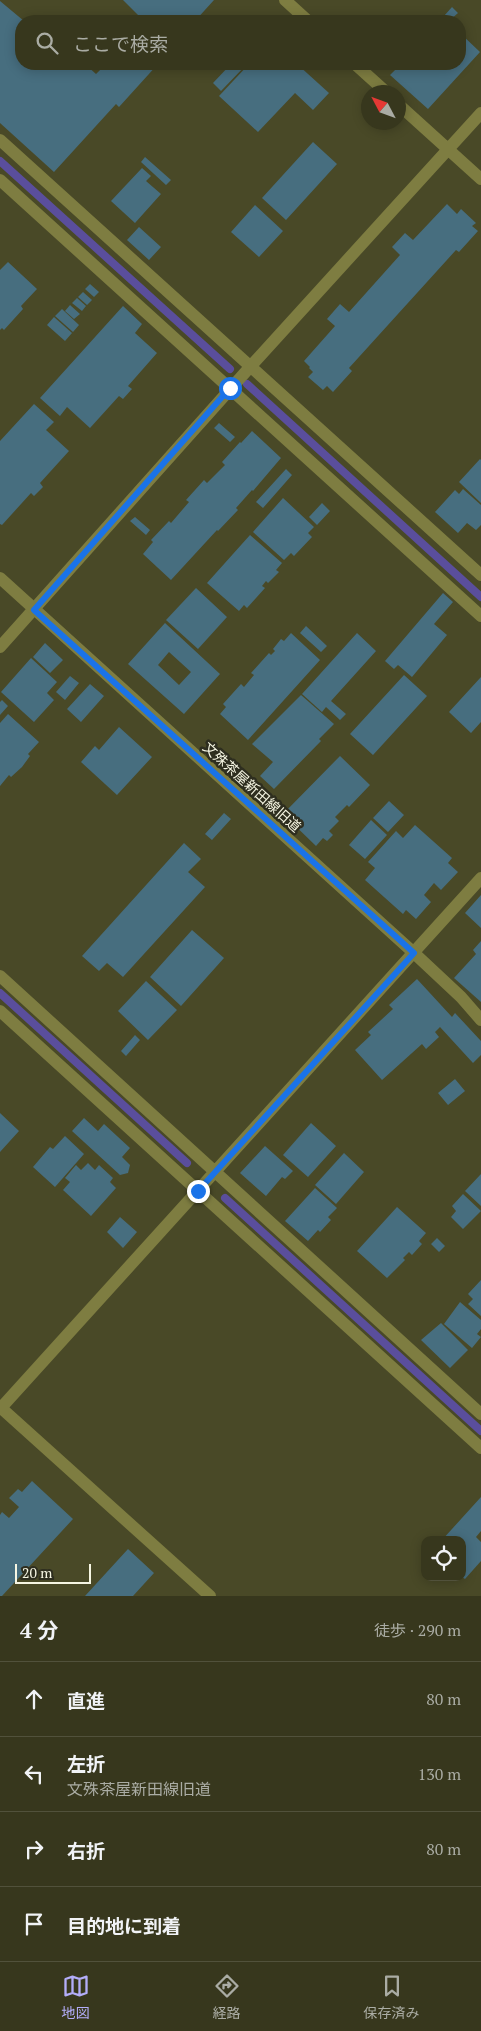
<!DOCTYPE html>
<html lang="ja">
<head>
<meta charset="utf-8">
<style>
	body { margin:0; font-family:"PT Serif","Noto Sans JP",serif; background:#42422a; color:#f1f3f6 }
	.controls { position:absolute; right:15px; bottom:15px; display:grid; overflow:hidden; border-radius:10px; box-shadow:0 2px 12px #0003 }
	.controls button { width:45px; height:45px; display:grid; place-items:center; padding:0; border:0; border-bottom:1px solid #51513b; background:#37371d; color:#f1f3f6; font:25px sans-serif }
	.compass { position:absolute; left:361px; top:85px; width:45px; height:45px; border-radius:50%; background:#37371d; box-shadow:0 2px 12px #0003; rotate:311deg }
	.scale { position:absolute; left:15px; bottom:12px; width:76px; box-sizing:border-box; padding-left:5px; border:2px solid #f6f6e3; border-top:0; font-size:14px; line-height:18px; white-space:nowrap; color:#f6f6e3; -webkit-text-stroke:4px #2e2e1f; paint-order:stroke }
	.stop { position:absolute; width:15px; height:15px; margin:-11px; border:4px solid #1a73e8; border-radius:50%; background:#fff }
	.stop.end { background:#1a73e8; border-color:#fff; box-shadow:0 1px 5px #0008 }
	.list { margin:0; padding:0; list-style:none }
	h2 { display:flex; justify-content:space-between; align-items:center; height:65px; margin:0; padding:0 20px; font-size:21px }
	h2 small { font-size:16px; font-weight:400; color:#aaaca4 }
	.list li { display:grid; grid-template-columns:32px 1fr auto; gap:15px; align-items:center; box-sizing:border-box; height:75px; padding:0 20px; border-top:1px solid #51513b }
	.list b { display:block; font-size:19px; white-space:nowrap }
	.list p { margin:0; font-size:16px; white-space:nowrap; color:#aaaca4 }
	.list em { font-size:16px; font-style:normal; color:#aaaca4 }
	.icon { flex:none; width:28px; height:28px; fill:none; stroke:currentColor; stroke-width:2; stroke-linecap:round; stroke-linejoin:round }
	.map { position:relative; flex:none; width:481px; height:1596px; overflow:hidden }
	.search { position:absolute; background:#37371d; box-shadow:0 2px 12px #0003; left:15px; right:15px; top:15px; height:55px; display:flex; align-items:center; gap:12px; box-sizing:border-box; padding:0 18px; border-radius:20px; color:#aaaca4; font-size:19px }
	.sheet { height:365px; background:#37371d }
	nav { display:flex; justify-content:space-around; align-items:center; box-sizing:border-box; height:70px; border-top:1px solid #51513b; background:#37371d; font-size:14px; color:#aaaca4 }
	nav a { display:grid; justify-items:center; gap:2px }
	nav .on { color:#b3adf9 }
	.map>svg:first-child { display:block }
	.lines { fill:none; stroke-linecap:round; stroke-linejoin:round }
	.stream { stroke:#5a4e9c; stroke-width:8 }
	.building { fill:#476e7f; fill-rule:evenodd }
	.minor { stroke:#7e7d41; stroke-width:12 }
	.tertiary { stroke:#7e7d41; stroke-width:12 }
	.route { stroke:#1a73e8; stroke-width:6 }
	.labels { text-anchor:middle; stroke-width:5; stroke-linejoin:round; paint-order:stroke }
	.street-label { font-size:14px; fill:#f6f6e3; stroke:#2e2e1f }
</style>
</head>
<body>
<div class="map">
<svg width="481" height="1596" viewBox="0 0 481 1596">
	<rect width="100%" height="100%" fill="#494927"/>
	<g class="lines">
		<!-- stream -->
		<path class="stream" d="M 0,161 L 230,369
			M 247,384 L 481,597
			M 0,993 L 187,1163
			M 225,1198 L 481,1431"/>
	</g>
	<!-- building -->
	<path class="building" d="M 123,0 L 214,0 L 195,21 L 144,21 Z
		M 0,1 L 24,21 L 21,21 L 21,64 L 85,64 L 96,74 L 106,64 L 158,64 L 119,107 L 116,104 L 54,172 L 0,123 Z
		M 452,7 L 458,13 L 449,21 L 444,16 Z
		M 460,33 L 480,52 L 428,109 L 390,75 L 401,64 L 460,64 Z
		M 231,64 L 247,64 L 221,91 L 213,83 Z
		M 249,64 L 297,64 L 329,93 L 313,110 L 295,93 L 258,132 L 219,96 Z
		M 313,142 L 337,164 L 286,220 L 262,198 Z
		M 145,157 L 171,180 L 166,185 L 141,162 Z
		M 142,168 L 151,176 L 146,181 L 161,194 L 135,223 L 111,201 Z
		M 447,204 L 457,214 L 461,209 L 476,223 L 472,226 L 478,231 L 459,252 L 456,250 L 349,368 L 352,371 L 333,392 L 327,386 L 323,390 L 308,377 L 313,372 L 309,368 L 310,367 L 304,361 L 335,326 L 327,319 L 340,304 L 349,312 L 400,255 L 392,247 L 405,233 L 413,240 Z
		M 255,205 L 283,231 L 259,257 L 231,232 Z
		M 139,227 L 161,247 L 149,260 L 127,240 Z
		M 8,262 L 37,289 L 21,306 L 23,309 L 4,330 L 2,328 L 0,330 L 0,270 Z
		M 90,284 L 99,292 L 94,297 L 85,289 Z
		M 83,292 L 92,300 L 87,305 L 78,297 Z
		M 77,298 L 86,306 L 82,311 L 72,303 Z
		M 70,305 L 80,314 L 74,319 L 65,311 Z
		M 123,306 L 142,324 L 135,333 L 157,353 L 128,386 L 132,389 L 123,399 L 119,396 L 90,428 L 67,407 L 60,416 L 40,398 Z
		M 62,309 L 79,325 L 73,332 L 55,316 Z
		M 54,317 L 72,333 L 65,341 L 47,325 Z
		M 34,404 L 54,422 L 46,430 L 69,451 L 40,483 L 43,487 L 34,496 L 31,493 L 2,525 L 0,524 L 0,441 Z
		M 219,423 L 235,437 L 230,442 L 214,428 Z
		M 252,431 L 281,458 L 253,491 L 252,490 L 236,508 L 238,510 L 218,531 L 217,530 L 171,580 L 143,554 L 153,542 L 151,540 L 169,521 L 171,523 L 189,502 L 186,500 L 204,480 L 207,483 L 225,465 L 222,462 L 240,442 L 241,443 Z
		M 480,459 L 481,460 L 481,503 L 459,482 Z
		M 286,469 L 292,475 L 263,508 L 256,502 Z
		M 463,489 L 481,505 L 481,525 L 476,530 L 467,523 L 458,533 L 435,512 L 455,490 L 459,494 Z
		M 283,498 L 314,527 L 308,533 L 312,537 L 294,556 L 291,553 L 284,560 L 253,532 Z
		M 322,503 L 330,511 L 317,525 L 309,517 Z
		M 135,517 L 150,530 L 146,535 L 130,521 Z
		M 250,535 L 282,563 L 276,570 L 279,572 L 268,583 L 266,581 L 262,586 L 265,588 L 247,608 L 244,605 L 239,611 L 207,583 Z
		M 196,588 L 227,617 L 198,649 L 166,620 Z
		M 443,593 L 453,602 L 434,624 L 447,635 L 412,677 L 398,665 L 394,669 L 385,661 Z
		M 165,623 L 220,674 L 184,714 L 128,664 ZM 169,652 L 191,672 L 179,685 L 158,665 Z
		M 306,626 L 327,646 L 321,652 L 300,633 Z
		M 291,633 L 320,660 L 248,740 L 220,714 L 226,707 L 223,704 L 241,684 L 244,687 L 254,675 L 251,673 L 269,653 L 271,655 L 275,651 L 273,649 L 281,639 L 284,641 Z
		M 357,633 L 376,651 L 331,701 L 346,714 L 340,720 L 326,707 L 322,712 L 302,694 Z
		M 45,643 L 63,660 L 50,673 L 33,657 Z
		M 31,658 L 57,682 L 47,693 L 54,700 L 34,722 L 1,692 Z
		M 404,675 L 427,696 L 373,755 L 350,734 Z
		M 70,676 L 79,683 L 65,700 L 56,692 Z
		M 481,677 L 481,722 L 471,733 L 449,712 Z
		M 90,684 L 104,696 L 81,722 L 67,709 Z
		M 301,695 L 334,724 L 319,739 L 321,741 L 274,789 L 260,776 L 273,762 L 252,744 Z
		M 2,700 L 8,706 L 0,715 L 0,702 Z
		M 8,714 L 39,742 L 28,754 L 30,756 L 22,767 L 11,777 L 9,775 L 0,786 L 0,723 Z
		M 119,727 L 152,757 L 117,795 L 81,762 L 95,746 L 99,750 Z
		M 340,756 L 370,785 L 349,807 L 347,805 L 335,817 L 339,821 L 329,831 L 333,835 L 327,841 L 323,838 L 316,846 L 283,814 Z
		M 389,801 L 404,815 L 388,832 L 373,818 Z
		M 224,813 L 231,819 L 212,840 L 205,834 Z
		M 371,820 L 387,835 L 365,859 L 349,845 Z
		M 415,825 L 452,858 L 448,863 L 458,872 L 441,890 L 434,883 L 424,895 L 431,902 L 416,919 L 406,910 L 403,914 L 365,880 L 375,868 L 368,862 L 396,831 L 403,838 Z
		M 184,843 L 201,859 L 188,872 L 205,887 L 123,977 L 107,963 L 99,971 L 82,956 Z
		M 481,895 L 481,928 L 465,913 Z
		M 192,930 L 224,958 L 181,1006 L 150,977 Z
		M 481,941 L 481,1002 L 454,978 L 476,954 L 473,950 Z
		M 417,979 L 452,1017 L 455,1013 L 481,1041 L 481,1055 L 473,1063 L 440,1027 L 435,1032 L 439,1037 L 426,1049 L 422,1044 L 382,1080 L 355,1050 L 371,1035 L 368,1032 L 393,1009 L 389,1005 Z
		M 146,981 L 177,1010 L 148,1040 L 118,1011 Z
		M 135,1035 L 140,1040 L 126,1056 L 121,1051 Z
		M 455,1079 L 465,1091 L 448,1105 L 438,1093 Z
		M 0,1113 L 19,1131 L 0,1152 Z
		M 84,1118 L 98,1131 L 104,1124 L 130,1148 L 122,1157 L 130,1165 L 128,1173 L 120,1175 L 72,1131 Z
		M 311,1123 L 336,1146 L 308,1177 L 283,1155 Z
		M 65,1136 L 84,1154 L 55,1187 L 33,1167 L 50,1147 L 53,1149 Z
		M 265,1146 L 293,1171 L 285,1179 L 282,1177 L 266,1196 L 240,1173 Z
		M 344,1153 L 364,1172 L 336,1204 L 315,1185 Z
		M 88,1163 L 95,1170 L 99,1165 L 113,1178 L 110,1182 L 116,1188 L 91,1216 L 63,1190 L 70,1182 L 65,1178 L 76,1165 L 81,1170 Z
		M 481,1174 L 481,1206 L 465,1191 Z
		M 315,1188 L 337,1208 L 328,1217 L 331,1220 L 320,1232 L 318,1230 L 308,1241 L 285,1221 Z
		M 463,1194 L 481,1211 L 463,1229 L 451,1217 L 456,1211 L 452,1206 Z
		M 397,1207 L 426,1233 L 419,1241 L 422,1244 L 412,1255 L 409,1252 L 403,1258 L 405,1260 L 387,1278 L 357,1251 Z
		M 120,1217 L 137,1232 L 123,1248 L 107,1232 Z
		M 437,1238 L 445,1246 L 439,1252 L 431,1244 Z
		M 481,1280 L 481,1316 L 468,1304 L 473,1299 L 468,1294 Z
		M 460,1302 L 481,1320 L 481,1329 L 477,1334 L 481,1337 L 472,1348 L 444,1324 Z
		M 441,1323 L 468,1350 L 450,1368 L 421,1340 Z
		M 32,1481 L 73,1519 L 2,1596 L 0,1596 L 0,1515 L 2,1512 L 9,1518 L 19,1507 L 9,1498 L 18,1489 L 22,1492 Z
		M 481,1497 L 481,1531 L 476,1537 L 481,1542 L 481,1561 L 465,1579 L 462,1577 L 462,1540 L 442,1540 Z
		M 128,1549 L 154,1573 L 133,1596 L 85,1596 Z"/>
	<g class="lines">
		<!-- minor -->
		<path class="minor" d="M 285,0 L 308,21
			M 355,64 L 386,92
			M 398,104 L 481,179
			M 0,140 L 481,575
			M 0,180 L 481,616
			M 0,647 L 250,367 L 481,113
			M 0,976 L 481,1414
			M 0,1011 L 481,1448
			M 0,1407 L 210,1596
			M 0,1409 L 481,878"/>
		<!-- tertiary -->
		<path class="tertiary" d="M 0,578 L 414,953 L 461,997 L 481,1020"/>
	</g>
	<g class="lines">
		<!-- route -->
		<path class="route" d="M 198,1191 L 414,953 L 34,610 L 230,388"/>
	</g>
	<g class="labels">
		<!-- street labels -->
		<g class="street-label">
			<text transform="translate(252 787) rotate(42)" y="5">文殊茶屋新田線旧道</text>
		</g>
	</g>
</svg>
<div class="controls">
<button><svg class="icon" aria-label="locate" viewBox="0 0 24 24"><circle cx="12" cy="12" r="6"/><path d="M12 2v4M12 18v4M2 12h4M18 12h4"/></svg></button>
</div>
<svg class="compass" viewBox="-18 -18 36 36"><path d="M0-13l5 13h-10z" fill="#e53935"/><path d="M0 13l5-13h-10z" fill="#aaaca4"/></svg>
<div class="scale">20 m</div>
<div class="stop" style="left:230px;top:388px"></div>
<div class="stop end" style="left:198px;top:1191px"></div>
<div class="search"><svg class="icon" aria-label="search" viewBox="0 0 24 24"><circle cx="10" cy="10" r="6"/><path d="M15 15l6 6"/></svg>ここで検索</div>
</div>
<section class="sheet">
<h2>4 分<small>徒歩 · 290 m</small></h2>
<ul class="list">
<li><svg class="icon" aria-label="ahead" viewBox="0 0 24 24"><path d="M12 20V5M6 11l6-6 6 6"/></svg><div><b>直進</b></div><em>80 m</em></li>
<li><svg class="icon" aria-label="left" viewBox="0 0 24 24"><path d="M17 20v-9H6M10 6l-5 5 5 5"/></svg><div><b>左折</b><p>文殊茶屋新田線旧道</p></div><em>130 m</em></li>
<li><svg class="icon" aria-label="right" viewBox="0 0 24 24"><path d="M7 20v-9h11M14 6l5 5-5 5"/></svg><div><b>右折</b></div><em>80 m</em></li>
<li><svg class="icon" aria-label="arrive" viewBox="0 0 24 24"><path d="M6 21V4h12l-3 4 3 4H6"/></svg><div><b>目的地に到着</b></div></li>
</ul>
</section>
<nav>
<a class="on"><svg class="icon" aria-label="map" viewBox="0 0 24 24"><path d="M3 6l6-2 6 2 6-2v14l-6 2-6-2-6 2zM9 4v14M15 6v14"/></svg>地図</a>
<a><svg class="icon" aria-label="directions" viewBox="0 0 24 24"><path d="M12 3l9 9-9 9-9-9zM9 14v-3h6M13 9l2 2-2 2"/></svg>経路</a>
<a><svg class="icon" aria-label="saved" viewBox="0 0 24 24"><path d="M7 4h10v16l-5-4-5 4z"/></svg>保存済み</a>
</nav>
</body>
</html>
